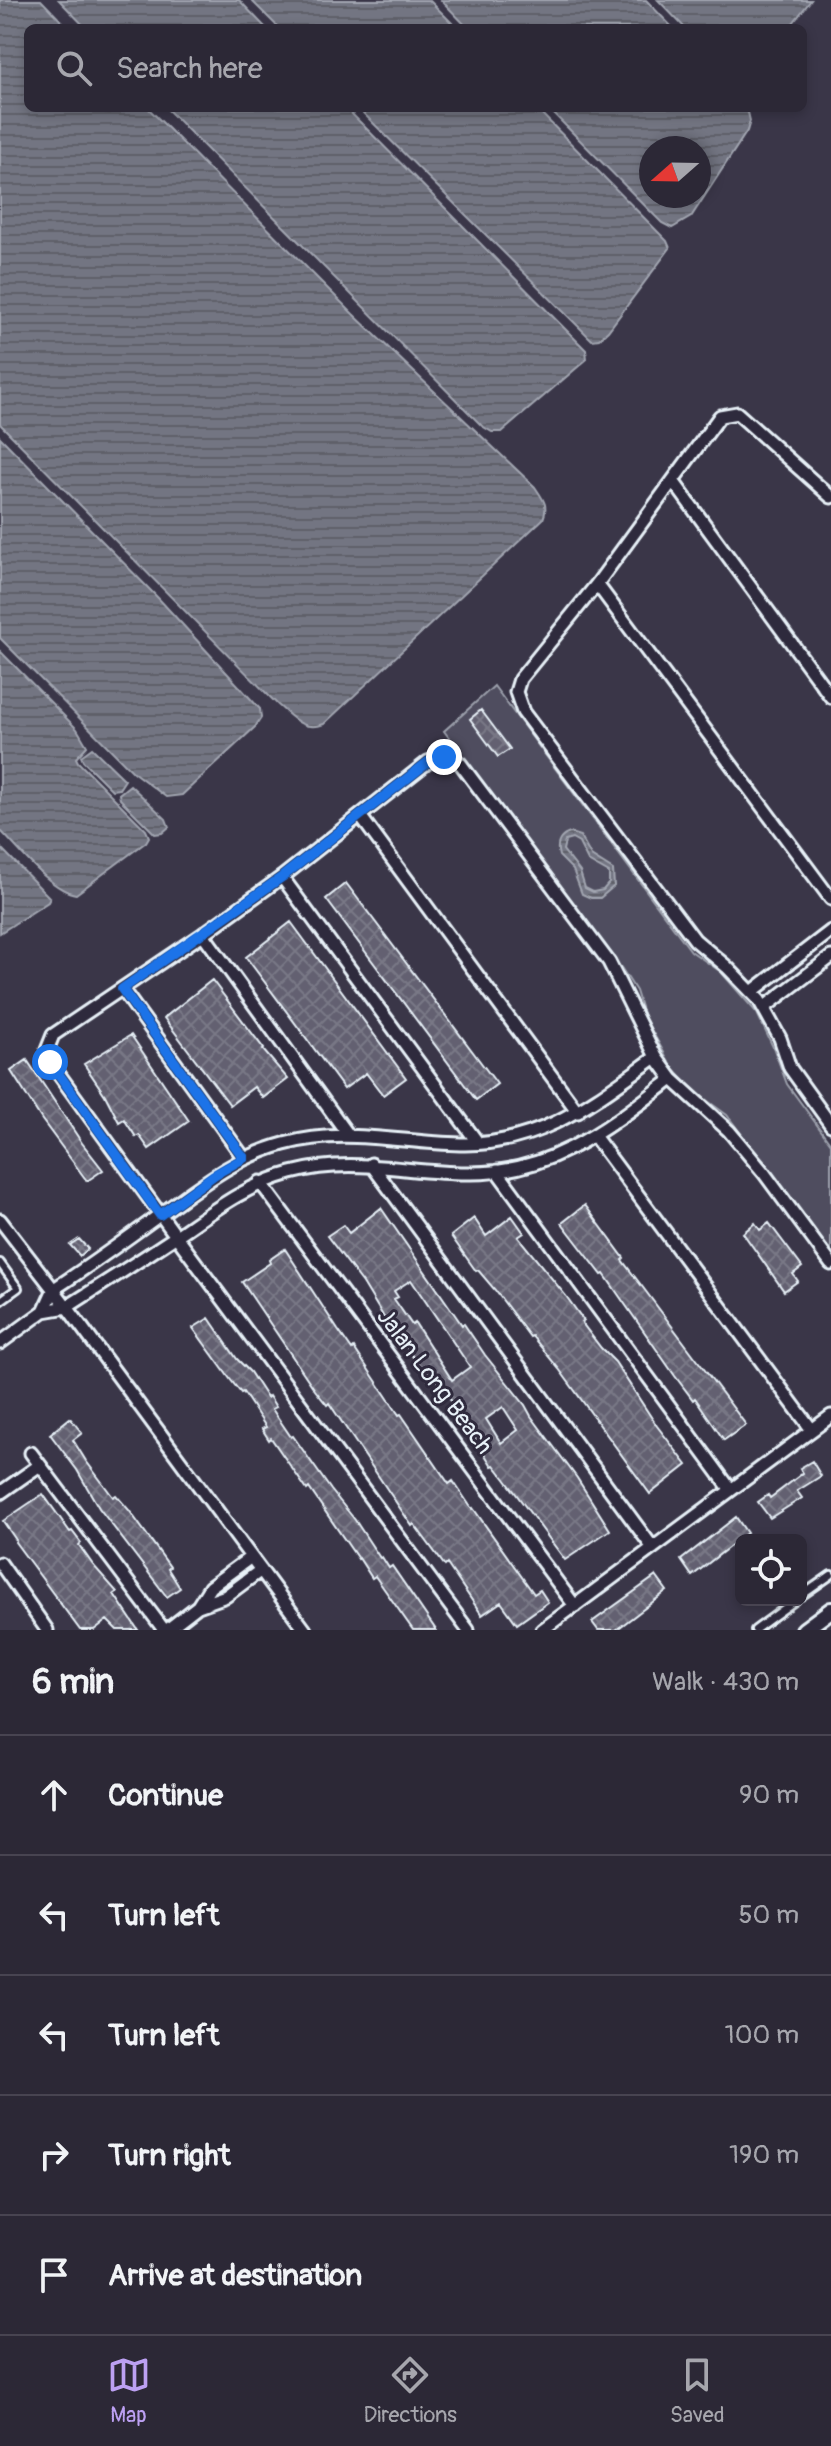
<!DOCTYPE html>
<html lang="en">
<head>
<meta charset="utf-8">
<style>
	body { margin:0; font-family:Pangolin,sans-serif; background:#383442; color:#f1f3f6 }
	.controls { position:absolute; right:24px; bottom:24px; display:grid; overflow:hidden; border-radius:12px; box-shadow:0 4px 12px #0003 }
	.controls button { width:72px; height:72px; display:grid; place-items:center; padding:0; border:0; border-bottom:2px solid #484451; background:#2c2836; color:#f1f3f6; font:40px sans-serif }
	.compass { position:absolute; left:639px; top:136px; width:72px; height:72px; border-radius:50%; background:#2c2836; box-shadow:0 4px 12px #0003; rotate:250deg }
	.stop { position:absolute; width:24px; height:24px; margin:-18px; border:6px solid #1a73e8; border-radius:50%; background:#fff }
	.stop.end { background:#1a73e8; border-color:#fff; box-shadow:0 2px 8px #0008 }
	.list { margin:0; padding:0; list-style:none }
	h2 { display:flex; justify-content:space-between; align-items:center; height:104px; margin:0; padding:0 32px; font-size:34px }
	h2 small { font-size:26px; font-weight:400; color:#a6a6ad }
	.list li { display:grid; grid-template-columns:52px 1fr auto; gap:24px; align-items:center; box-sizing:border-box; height:120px; padding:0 32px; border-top:2px solid #484451 }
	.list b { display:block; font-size:30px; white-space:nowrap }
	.list em { font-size:26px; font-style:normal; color:#a6a6ad }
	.icon { flex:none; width:44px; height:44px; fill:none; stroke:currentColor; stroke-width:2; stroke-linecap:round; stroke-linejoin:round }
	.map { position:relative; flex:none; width:831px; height:1630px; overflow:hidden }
	.search { position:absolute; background:#2c2836; box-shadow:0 4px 12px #0003; left:24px; right:24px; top:24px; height:88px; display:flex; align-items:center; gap:20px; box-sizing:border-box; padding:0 28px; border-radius:12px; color:#a6a6ad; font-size:30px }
	.sheet { height:704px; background:#2c2836 }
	nav { display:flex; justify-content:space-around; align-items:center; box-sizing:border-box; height:112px; border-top:2px solid #484451; background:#2c2836; font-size:22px; color:#a6a6ad }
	nav a { display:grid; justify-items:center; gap:4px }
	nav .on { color:#bca0f2 }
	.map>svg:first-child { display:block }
	.green { fill:#504e5f; stroke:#9ca0ac; stroke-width:2 }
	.water { fill:url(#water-rules); stroke:#a2a6b1; stroke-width:2; fill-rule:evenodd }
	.building { fill:url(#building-cross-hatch); stroke:#e8f1f8; stroke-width:2; fill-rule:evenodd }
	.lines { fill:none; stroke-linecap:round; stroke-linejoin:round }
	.service-casing { stroke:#e8f1f8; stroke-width:12 }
	.minor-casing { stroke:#e8f1f8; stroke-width:17 }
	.tertiary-casing { stroke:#e8f1f8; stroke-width:20 }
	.service { stroke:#2f2a3d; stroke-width:6 }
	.minor { stroke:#2f2a3d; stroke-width:11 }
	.tertiary { stroke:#2f2a3d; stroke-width:14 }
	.route { stroke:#1a73e8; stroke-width:10 }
	.labels { text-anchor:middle; stroke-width:6; stroke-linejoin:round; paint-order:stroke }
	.street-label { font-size:24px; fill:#e8f1f8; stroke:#2f2a3d }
</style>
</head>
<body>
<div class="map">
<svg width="831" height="1630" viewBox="0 0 831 1630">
	<defs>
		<pattern id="water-rules" width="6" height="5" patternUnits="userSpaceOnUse" patternTransform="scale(2)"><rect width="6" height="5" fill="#737482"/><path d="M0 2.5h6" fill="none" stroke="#5f6069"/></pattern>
		<pattern id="building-cross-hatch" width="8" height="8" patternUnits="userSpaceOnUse" patternTransform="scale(2)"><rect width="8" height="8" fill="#636171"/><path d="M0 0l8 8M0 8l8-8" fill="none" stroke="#797886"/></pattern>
	</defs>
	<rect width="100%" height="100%" fill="#3a3648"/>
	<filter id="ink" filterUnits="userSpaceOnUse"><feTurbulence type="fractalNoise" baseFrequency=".0125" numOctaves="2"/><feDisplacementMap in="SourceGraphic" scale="16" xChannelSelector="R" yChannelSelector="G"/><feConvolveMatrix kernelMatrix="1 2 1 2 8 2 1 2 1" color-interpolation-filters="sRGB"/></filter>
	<g filter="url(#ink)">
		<!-- green -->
		<path class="green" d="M 494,686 L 691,951 L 721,972 L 757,1013 L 773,1047 L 787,1084 L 831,1144 L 831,1254 L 727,1115 L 694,1091 L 672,1067 L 644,1017 L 636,991 L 622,969 L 444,731 Z"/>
		<!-- water -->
		<path class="water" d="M 0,0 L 41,0 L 68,28 L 28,28 L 28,108 L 148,108 L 353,314 L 535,487 C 543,499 549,505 543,519 L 324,724 C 304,732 293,718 278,705 L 0,424 Z
			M 59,0 L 239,0 L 266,28 L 86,28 Z
			M 251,0 L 429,0 L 457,28 L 279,28 Z
			M 441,0 L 646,0 L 673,28 L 468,28 Z
			M 658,0 L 811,0 L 789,28 L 685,28 Z
			M 166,108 L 346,108 L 586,350 L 587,359 L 502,432 L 492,432 L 482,426 Z
			M 358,108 L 536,108 L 667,241 L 670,248 L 608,331 L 599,339 L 592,340 Z
			M 548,108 L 747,108 L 750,121 L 747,131 L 691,217 L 672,228 L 662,223 ZM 651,148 L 699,148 L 699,196 L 651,196 Z
			M 0,437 L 159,599 L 260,709 L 261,718 L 255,727 L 182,795 L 166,797 L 133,772 L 0,638 Z
			M 0,651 L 77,729 L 87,746 L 76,758 L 78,762 L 146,830 L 149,837 L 146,842 L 76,894 C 51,891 19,849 0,830 Z
			M 92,748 L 125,780 L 119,789 L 112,790 L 83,761 L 81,756 Z
			M 130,785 L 166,819 L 169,827 L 162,833 L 155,834 L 120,799 L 119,794 Z
			M 570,833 L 580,836 L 591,856 L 613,870 L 614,886 L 600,898 L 591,898 L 582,894 L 573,870 L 559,856 C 556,845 558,837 570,833 ZM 572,839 L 579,843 L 588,861 L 609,873 L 609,883 L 603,890 L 593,892 L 585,888 L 580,872 L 563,850 L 565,841 Z
			M 0,847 L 50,898 L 48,902 L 0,933 Z"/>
		<!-- building -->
		<path class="building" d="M 481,710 L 510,749 L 498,757 L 470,719 Z
			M 346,883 L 497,1084 L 476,1100 L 326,899 Z
			M 291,922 L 406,1078 L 383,1095 L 366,1073 L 344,1089 L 246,957 Z
			M 212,980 L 264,1049 L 263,1050 L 288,1079 L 263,1098 L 254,1087 L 230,1105 L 164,1018 Z
			M 131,1035 L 189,1121 L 149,1149 L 139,1135 L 136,1137 L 124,1119 L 119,1122 L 105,1095 L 84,1064 Z
			M 27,1060 L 82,1143 L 103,1170 L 87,1181 L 42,1120 L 11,1071 Z
			M 585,1205 L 624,1258 L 622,1260 L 638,1281 L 746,1425 L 724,1440 L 695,1398 L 693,1400 L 675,1376 L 604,1274 L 602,1275 L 562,1223 Z
			M 381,1208 L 462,1325 L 464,1324 L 485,1355 L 525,1405 L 531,1416 L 577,1478 L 610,1530 L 565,1560 L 505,1479 L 494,1465 L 492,1466 L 449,1397 L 435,1379 L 430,1382 L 393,1328 L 391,1329 L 363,1283 L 327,1236 L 343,1225 L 349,1233 ZM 411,1280 L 470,1367 L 452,1380 L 415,1323 L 412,1325 L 394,1299 L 398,1297 L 394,1291 ZM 503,1407 L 518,1430 L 501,1443 L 486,1419 Z
			M 512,1216 L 524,1233 L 518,1237 L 566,1296 L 584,1321 L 582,1323 L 601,1348 L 615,1362 L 657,1426 L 687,1465 L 650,1494 L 559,1369 L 532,1336 L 530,1337 L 495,1290 L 478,1270 L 476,1271 L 451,1236 L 474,1218 L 486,1236 Z
			M 755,1223 L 760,1230 L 769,1223 L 802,1267 L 793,1274 L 798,1281 L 784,1291 L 743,1233 Z
			M 79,1239 L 88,1249 L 80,1256 L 70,1245 Z
			M 285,1249 L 338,1330 L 352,1350 L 354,1348 L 399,1415 L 401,1414 L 449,1484 L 453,1481 L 472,1509 L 473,1508 L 534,1594 L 540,1590 L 548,1602 L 517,1624 L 501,1602 L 482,1615 L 447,1564 L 445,1566 L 414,1524 L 412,1526 L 329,1403 L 327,1405 L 315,1390 L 242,1282 L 270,1263 L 269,1260 Z
			M 209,1318 L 237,1359 L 250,1372 L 267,1398 L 269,1396 L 276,1407 L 272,1409 L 291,1437 L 293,1436 L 331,1490 L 355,1520 L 380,1558 L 382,1557 L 389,1568 L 392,1566 L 436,1630 L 413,1630 L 375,1576 L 372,1578 L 359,1558 L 358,1559 L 309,1488 L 307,1490 L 271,1438 L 269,1440 L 262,1429 L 266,1427 L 243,1392 L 241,1393 L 230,1379 L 193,1328 Z
			M 70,1418 L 82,1433 L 73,1440 L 86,1461 L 113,1497 L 116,1495 L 129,1510 L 170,1567 L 168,1569 L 180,1588 L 167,1597 L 99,1508 L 77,1470 L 50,1434 Z
			M 812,1461 L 821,1476 L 797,1491 L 802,1498 L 770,1518 L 758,1502 L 768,1495 L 770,1498 L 803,1473 L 800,1468 Z
			M 43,1494 L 70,1532 L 72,1531 L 81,1543 L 79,1545 L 93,1565 L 117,1592 L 114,1594 L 138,1630 L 117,1630 L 107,1620 L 94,1630 L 80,1630 L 15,1542 L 16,1540 L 3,1521 Z
			M 736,1517 L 747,1533 L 692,1576 L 681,1560 Z
			M 656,1576 L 667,1591 L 616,1630 L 598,1630 L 592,1622 Z"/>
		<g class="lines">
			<!-- service casing -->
			<g class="service-casing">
				<path id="service" d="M 0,1263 L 18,1288 L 0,1301
					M 801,1596 L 831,1575
					M 755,1630 L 796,1600"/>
			</g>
			<!-- minor casing -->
			<g class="minor-casing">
				<path id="minor" d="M 673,481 L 831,697
					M 831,497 L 737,413 L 720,416 L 597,584 L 520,679 L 516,692 L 523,712 L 695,940 L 727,967 L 759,1000 L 780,1038 L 790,1068 L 831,1125
					M 597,584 L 831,899
					M 361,817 L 578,1112
					M 282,877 L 478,1143
					M 203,934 L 349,1136
					M 122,989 L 244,1158
					M 753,991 L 831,931
					M 765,1007 L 831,957
					M 595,1137 L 812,1430
					M 371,1164 L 653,1548
					M 497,1171 L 731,1490
					M 260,1182 L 575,1606
					M 0,1220 L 67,1307 L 305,1630
					M 44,1311 L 54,1289 C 89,1266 124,1241 158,1216 C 199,1187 235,1157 284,1144 C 345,1127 399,1143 460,1144 C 540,1146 594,1101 656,1057
					M 0,1343 L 44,1311 L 67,1307 C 103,1284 139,1261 175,1237 C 213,1211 246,1185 291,1173 C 352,1156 406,1173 466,1173 C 551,1175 609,1127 672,1079
					M 31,1453 L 164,1630
					M 0,1493 L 40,1465
					M 251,1557 L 210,1587 L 198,1606 L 226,1596 L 261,1570
					M 0,1563 L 47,1630
					M 167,1630 L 198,1606
					M 468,1630 L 176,1236 L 50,1062 L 47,1050 L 53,1035 L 203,934 L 282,877 L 428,762 C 441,757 448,756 460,763 L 609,962 L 656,1057 L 672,1079 L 729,1131 L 764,1173 L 831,1264
					M 542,1630 L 831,1416"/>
			</g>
			<!-- tertiary casing -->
			<g class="tertiary-casing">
				<path id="tertiary" d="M 804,1630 L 831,1610"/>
			</g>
			<!-- service -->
			<use href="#service" class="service"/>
			<!-- minor -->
			<use href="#minor" class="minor"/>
			<!-- tertiary -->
			<use href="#tertiary" class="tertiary"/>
		</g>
	</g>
	<g class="lines" filter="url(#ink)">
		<!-- route -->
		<path class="route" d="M 50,1062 L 160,1215 L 214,1175 L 244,1158 L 122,989 L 282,877 L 428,762 L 444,757"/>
	</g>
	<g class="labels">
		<!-- street labels -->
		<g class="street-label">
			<text transform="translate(435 1381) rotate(53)" y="8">Jalan Long Beach</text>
		</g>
	</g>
</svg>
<div class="controls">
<button><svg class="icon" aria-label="locate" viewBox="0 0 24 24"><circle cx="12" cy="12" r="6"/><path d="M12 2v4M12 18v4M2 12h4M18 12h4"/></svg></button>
</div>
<svg class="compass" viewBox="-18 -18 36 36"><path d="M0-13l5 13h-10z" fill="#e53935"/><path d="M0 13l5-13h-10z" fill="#a6a6ad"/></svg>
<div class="stop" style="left:50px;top:1062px"></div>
<div class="stop end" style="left:444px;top:757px"></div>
<div class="search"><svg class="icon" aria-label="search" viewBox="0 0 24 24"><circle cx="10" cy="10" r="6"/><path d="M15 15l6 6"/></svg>Search here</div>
</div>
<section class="sheet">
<h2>6 min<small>Walk · 430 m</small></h2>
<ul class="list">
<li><svg class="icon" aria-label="ahead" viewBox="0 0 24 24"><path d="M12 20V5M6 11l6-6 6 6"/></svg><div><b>Continue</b></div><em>90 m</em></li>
<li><svg class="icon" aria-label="left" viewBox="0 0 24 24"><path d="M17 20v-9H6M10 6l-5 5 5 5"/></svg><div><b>Turn left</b></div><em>50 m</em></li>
<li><svg class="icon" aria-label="left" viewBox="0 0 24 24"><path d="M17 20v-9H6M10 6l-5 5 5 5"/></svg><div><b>Turn left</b></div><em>100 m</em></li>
<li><svg class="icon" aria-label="right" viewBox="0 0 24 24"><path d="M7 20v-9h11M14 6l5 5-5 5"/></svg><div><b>Turn right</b></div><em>190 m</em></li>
<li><svg class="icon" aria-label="arrive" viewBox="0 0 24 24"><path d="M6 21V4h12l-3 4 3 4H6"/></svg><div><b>Arrive at destination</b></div></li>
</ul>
</section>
<nav>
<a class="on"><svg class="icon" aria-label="map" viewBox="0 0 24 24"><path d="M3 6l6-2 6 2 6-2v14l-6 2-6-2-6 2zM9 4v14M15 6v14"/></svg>Map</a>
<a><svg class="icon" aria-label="directions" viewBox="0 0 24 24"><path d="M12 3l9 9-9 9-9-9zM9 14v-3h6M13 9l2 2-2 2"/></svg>Directions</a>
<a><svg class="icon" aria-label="saved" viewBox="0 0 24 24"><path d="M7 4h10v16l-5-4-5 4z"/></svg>Saved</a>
</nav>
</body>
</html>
